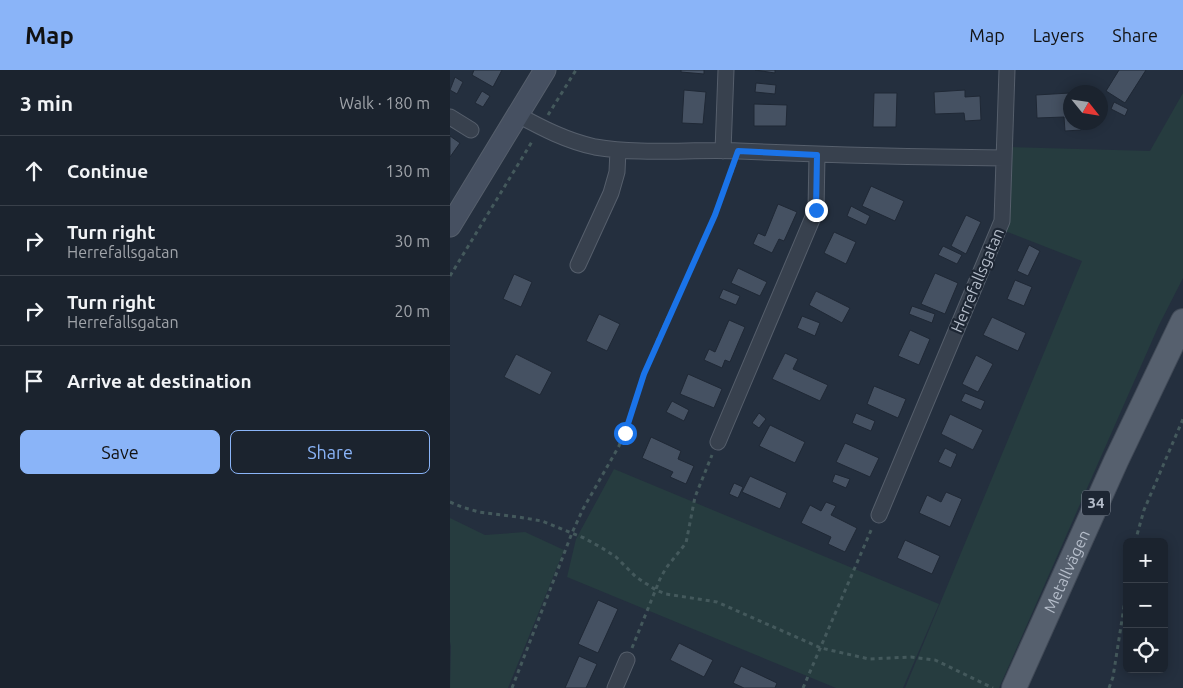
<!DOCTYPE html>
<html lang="en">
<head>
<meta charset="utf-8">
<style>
	body { margin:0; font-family:Ubuntu,sans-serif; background:#282f3a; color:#f1f3f6 }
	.controls { position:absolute; right:15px; bottom:15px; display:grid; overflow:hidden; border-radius:8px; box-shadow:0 2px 12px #0003 }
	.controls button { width:45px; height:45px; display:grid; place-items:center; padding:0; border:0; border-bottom:1px solid #39404a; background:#1b232e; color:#f1f3f6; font:25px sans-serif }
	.compass { position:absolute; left:613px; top:15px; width:45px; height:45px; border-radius:50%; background:#1b232e; box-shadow:0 2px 12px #0003; rotate:120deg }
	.stop { position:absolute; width:15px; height:15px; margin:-11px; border:4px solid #1a73e8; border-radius:50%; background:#fff }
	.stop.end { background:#1a73e8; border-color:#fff; box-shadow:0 1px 5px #0008 }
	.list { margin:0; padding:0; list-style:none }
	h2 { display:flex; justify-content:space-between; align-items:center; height:65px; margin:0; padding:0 20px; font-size:21px }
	h2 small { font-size:16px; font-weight:400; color:#a0a4aa }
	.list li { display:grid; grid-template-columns:32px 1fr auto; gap:15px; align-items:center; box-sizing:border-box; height:70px; padding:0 20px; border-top:1px solid #39404a }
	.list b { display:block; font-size:19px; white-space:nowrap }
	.list p { margin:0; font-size:16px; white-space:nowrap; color:#a0a4aa }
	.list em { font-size:16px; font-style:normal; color:#a0a4aa }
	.actions { display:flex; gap:10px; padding:15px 20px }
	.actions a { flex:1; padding:11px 0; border:1px solid #8ab4f8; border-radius:8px; text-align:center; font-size:18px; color:#8ab4f8 }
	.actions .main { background:#8ab4f8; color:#111 }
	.icon { flex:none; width:28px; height:28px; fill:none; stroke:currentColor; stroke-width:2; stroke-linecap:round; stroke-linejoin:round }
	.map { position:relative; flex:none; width:733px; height:618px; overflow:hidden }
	header { display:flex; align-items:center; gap:30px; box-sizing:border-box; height:70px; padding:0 25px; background:#8ab4f8; color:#111 }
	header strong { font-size:24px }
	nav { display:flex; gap:28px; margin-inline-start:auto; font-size:18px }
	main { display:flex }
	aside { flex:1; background:#1b232e }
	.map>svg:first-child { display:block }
	.green { fill:#263c3f }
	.building { fill:#455162; stroke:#1f2835 }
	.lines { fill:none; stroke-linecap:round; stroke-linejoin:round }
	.street-casing { stroke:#565f6c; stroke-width:17 }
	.secondary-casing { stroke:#565f6c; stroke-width:23 }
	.primary-casing { stroke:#414a57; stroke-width:26 }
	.path { stroke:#44595c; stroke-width:3; stroke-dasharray:4 4; stroke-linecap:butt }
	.street { stroke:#38414e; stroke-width:15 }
	.secondary { stroke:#465061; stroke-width:21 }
	.primary { stroke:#56606e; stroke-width:24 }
	.route { stroke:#1a73e8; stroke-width:6 }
	.labels { text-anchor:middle; stroke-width:4.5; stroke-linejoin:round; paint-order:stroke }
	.shield { fill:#1d2633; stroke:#878f9c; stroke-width:1 }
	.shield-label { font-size:15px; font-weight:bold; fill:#b4bcc9 }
	.street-label { font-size:16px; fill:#b4bcc9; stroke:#1d2633 }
</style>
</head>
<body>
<header>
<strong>Map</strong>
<nav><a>Map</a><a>Layers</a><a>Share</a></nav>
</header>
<main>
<aside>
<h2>3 min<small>Walk · 180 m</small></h2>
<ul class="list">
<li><svg class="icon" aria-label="ahead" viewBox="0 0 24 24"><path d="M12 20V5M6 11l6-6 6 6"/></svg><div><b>Continue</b></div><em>130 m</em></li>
<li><svg class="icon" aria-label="right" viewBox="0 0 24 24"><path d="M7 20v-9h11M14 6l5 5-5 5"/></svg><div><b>Turn right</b><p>Herrefallsgatan</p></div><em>30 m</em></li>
<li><svg class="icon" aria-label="right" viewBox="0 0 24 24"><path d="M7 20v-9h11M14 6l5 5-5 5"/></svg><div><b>Turn right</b><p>Herrefallsgatan</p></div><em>20 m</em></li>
<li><svg class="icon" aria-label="arrive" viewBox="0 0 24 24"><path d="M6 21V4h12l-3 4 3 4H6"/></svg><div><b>Arrive at destination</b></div></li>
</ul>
<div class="actions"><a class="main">Save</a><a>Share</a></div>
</aside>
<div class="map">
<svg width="733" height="618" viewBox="0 0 733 618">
	<rect width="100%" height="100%" fill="#242f3e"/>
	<!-- green -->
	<path class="green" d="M 733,23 L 733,208 L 709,255 L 549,618 L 455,618 L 632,191 L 555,161 L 556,77 L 700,81 Z
		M 164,399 L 489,534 L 453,618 L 386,618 L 117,507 L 126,469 Z
		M 0,448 L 35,465 L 75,462 L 114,480 L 58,618 L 0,618 L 1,576 L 0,572 Z"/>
	<!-- building -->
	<path class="building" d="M 24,0 L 52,0 L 43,17 L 22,5 Z
		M 231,0 L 254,0 L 254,4 L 231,2 Z
		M 305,0 L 325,0 L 325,3 Z
		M 669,0 L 696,0 L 675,33 L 656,21 Z
		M 5,7 L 13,12 L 7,24 L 0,20 Z
		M 306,13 L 326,15 L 325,24 L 305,22 Z
		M 234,20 L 256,22 L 253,54 L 232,53 Z
		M 515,20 L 515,27 L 530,26 L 531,50 L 515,51 L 514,43 L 485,44 L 484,22 Z
		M 32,21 L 40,26 L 33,37 L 25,33 Z
		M 424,23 L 447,23 L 446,57 L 423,57 Z
		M 620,23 L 620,52 L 631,52 L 631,60 L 615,61 L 614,47 L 587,48 L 586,25 Z
		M 664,32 L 678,39 L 675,46 L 661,39 Z
		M 304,34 L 337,35 L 336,56 L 304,56 Z
		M 0,66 L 10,73 L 0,87 Z
		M 421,116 L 454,131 L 445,151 L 412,136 Z
		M 328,134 L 347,142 L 334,171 L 329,169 L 322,183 L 303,174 L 308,163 L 315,166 Z
		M 401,136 L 420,146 L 416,155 L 397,146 Z
		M 516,145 L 531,152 L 516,184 L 501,176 Z
		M 384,162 L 406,172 L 396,194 L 374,183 Z
		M 579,175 L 590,181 L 578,206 L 567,201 Z
		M 493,176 L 512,185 L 507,194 L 488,185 Z
		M 288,198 L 317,212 L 310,226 L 281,213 Z
		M 485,203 L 508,213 L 495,244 L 471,234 Z
		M 64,204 L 82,212 L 71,237 L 53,229 Z
		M 565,210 L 582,217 L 574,236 L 557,229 Z
		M 273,219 L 290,226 L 286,235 L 269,228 Z
		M 366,221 L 400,238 L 392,253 L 359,235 Z
		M 462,236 L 485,244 L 482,253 L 459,244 Z
		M 149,244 L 170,254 L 157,281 L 136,271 Z
		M 352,246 L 370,253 L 365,266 L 347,258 Z
		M 542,247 L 576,263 L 568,281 L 533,265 Z
		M 279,250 L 295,257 L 280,292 L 275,290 L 272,298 L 254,290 L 259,279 L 265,282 Z
		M 460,260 L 480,269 L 469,295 L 448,286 Z
		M 335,283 L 348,289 L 343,299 L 378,315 L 370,331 L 322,309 Z
		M 66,284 L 102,302 L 90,325 L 54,307 Z
		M 526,285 L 543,294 L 528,322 L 512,314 Z
		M 238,304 L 272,319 L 264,338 L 230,324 Z
		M 424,316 L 456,329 L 448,348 L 417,334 Z
		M 515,323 L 535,331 L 531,340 L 511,331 Z
		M 222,331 L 239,340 L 234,351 L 216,342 Z
		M 309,343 L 316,349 L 309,358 L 302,353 Z
		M 406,343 L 425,351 L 421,361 L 402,353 Z
		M 500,344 L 533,360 L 523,380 L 491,364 Z
		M 320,355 L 355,372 L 345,393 L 309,376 Z
		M 201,367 L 231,381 L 228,389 L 244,396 L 236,414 L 220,407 L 223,402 L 192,388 Z
		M 395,373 L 429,388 L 420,407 L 386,392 Z
		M 495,378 L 507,384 L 501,398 L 488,392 Z
		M 385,404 L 400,409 L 396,418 L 382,412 Z
		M 300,406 L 337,423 L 330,439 L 292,422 Z
		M 284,413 L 293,417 L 288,428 L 279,424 Z
		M 496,422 L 512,429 L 500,457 L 469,443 L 477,425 L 491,432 Z
		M 376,432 L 386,436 L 381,445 L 407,458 L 395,482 L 378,474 L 381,467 L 351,453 L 360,435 L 371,441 Z
		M 455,470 L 490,486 L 482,504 L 447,488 Z
		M 148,530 L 168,539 L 148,583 L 128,574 Z
		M 229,573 L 263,590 L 254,607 L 220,590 Z
		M 129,586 L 147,594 L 136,618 L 115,618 Z
		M 291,596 L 327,613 L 325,618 L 294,618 L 283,613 Z"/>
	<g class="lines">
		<!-- street casing -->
		<g class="street-casing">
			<path id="street" d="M 68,45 C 92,58 117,71 145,77 C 192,85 241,79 289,81 C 377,85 466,87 554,88
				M 0,47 L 21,60
				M 273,81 L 276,0
				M 128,195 L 161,123 L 167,102 L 168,80
				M 268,372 L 366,140 L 367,85
				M 429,445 L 552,151 L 557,0
				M 165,618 L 177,590"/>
		</g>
		<!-- secondary casing -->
		<g class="secondary-casing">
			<path id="secondary" d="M 0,156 L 95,0"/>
		</g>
		<!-- primary casing -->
		<g class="primary-casing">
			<g id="primary">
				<path id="s1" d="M 564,618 L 666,391 L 733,251"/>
			</g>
		</g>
		<!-- path -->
		<path class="path" d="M 98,45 L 126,0
			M 0,206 L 83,70
			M 0,432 L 12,437 L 29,442 L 68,447 L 92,451 L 134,468 L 152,478 L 166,487 L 186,507 L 206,520 L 216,524 L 267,532 L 371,578 L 419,589 L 461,587 L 485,590 L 543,618
			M 685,472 L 694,440 L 733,349
			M 182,578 L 210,509 L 216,498 L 236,473 L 245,427 L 262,385
			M 62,618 L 122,463 L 133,439 L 169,376 L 194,304 L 208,269 L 265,145 L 285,94
			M 353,618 L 422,458
			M 659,618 L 663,607 L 677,518"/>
		<!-- street -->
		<use href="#street" class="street"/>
		<!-- secondary -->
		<use href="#secondary" class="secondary"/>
		<!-- primary -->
		<use href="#primary" class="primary"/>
	</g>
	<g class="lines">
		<!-- route -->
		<path class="route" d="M 175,363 L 194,304 L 265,145 L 288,81 L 367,85 L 366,140"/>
	</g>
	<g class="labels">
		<!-- shield labels -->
		<rect class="shield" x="632" y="420.5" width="28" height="25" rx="4"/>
		<g class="shield-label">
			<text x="646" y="438">34</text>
		</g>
		<!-- street labels -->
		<g class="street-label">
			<text transform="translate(527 210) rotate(-67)" y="6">Herrefallsgatan</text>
			<text dy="6" stroke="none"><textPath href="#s1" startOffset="128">Metallvägen</textPath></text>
		</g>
	</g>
</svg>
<div class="controls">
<button>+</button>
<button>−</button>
<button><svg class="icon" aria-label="locate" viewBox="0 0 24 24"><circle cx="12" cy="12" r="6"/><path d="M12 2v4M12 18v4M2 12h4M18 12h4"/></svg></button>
</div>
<svg class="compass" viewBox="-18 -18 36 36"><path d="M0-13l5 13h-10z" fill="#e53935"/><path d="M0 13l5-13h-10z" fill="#a0a4aa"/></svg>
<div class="stop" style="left:175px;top:363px"></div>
<div class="stop end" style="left:366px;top:140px"></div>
</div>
</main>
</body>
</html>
